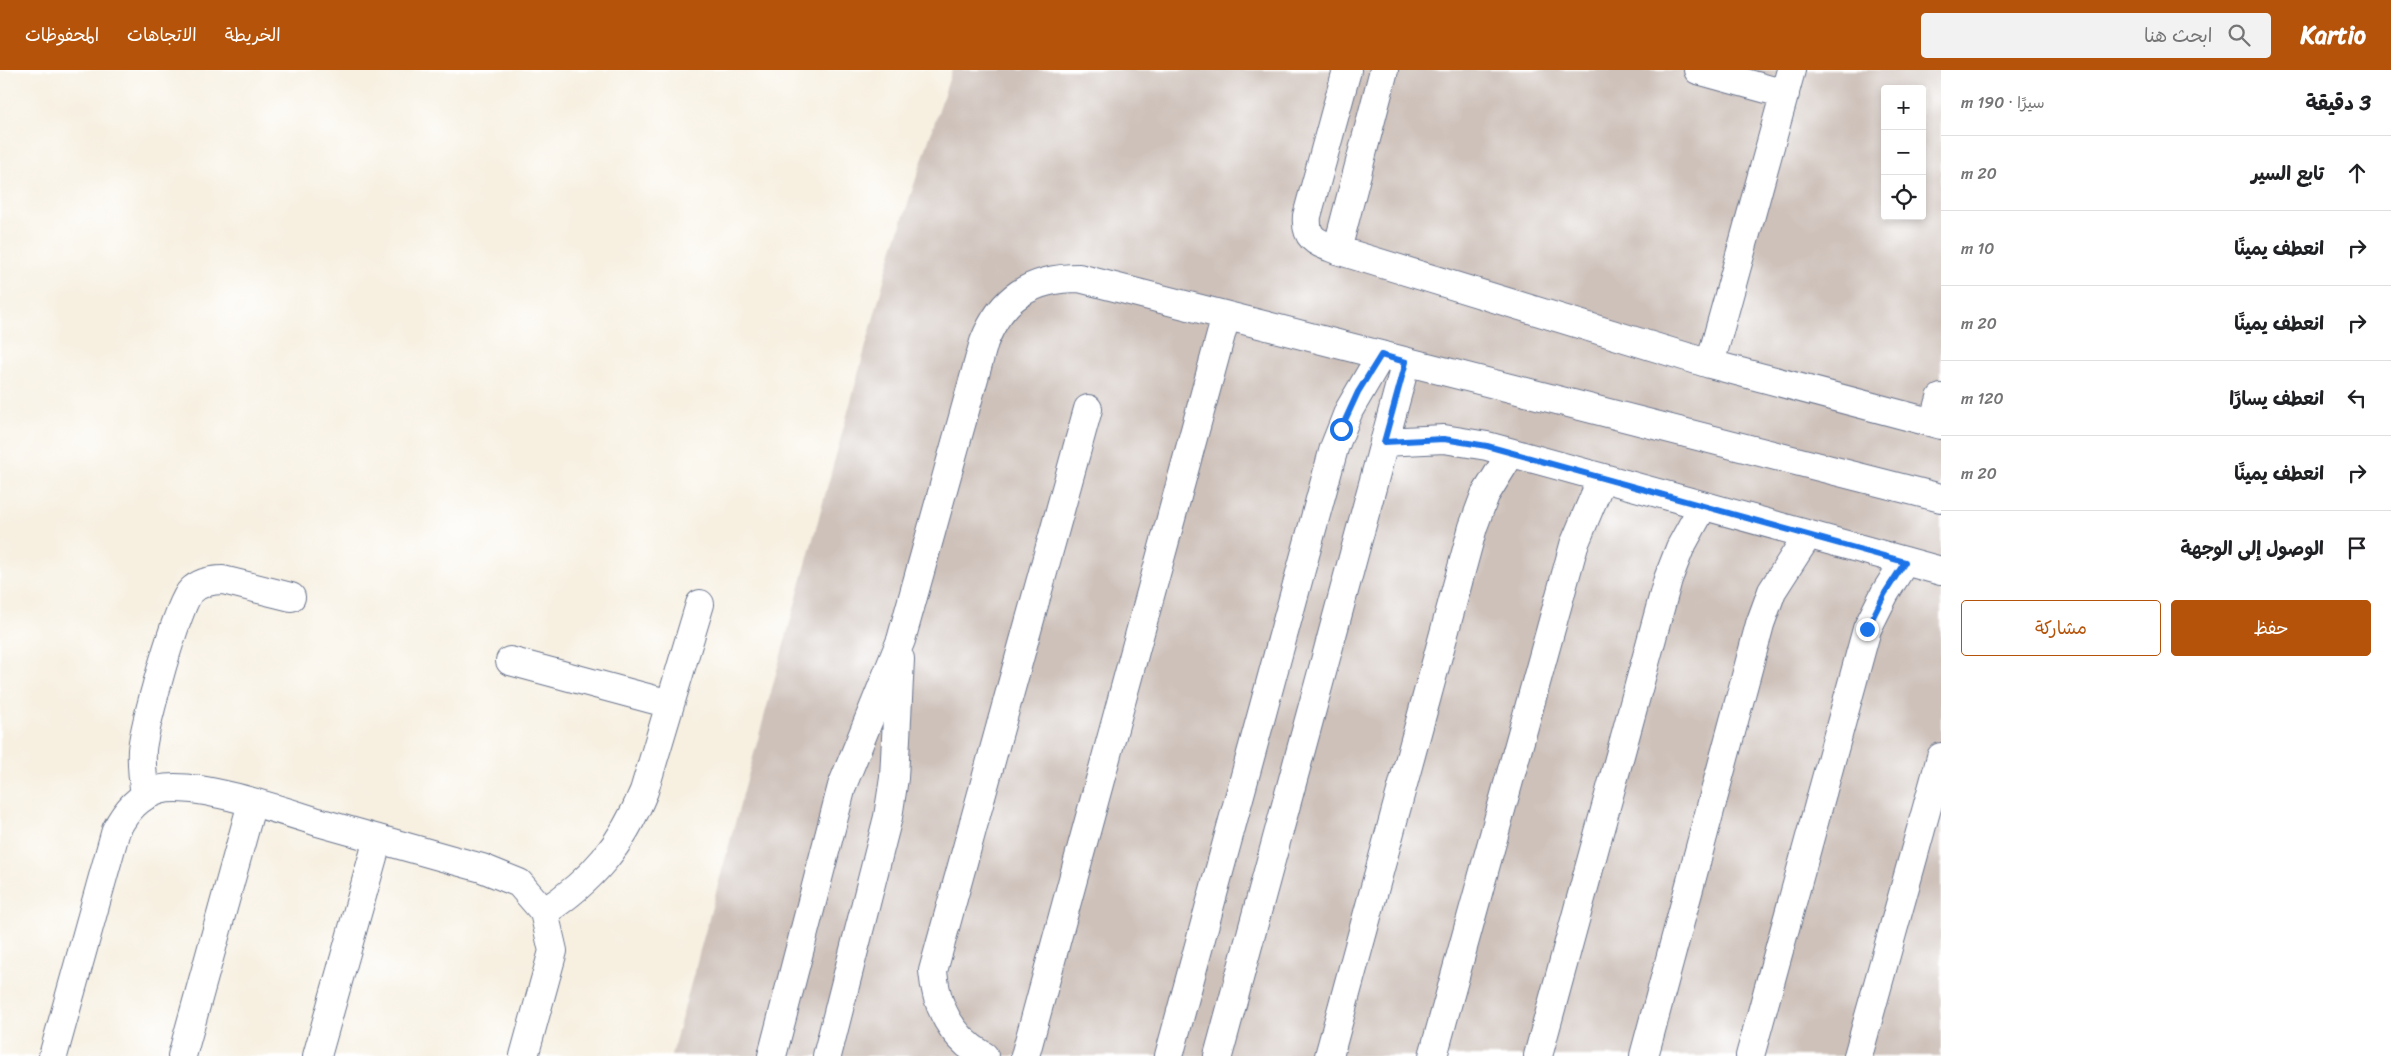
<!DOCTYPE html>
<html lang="ar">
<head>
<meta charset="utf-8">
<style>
	body { margin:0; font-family:Sriracha,"Playpen Sans Arabic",sans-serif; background:#f2f2f2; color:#202124; direction:rtl }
	.controls { position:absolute; right:15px; top:15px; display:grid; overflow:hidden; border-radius:5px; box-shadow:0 2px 8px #0003 }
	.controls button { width:45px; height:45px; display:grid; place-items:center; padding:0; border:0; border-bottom:1px solid #e0e0e0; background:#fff; color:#202124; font:25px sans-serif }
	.stop { position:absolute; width:15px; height:15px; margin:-11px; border:4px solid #1a73e8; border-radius:50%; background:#fff }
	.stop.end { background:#1a73e8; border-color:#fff; box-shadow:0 1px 5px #0008 }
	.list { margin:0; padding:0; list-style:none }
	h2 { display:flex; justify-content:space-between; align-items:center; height:65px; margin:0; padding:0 20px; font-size:21px }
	h2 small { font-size:16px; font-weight:400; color:#757577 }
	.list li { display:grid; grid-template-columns:32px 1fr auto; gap:15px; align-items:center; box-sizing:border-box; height:75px; padding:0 20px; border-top:1px solid #e0e0e0 }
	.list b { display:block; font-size:19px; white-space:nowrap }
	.list em { font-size:16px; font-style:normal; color:#757577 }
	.actions { display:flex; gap:10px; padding:15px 20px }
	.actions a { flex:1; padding:11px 0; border:1px solid #b45309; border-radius:5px; text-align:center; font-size:18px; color:#b45309 }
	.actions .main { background:#b45309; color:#fff }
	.icon { flex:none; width:28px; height:28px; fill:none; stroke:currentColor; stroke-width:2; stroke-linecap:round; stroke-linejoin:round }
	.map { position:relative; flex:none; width:1941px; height:986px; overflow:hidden; direction:ltr }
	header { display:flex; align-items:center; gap:30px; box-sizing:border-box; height:70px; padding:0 25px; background:#b45309; color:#fff }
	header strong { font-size:24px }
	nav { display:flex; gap:28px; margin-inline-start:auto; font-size:18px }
	.search { width:350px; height:45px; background:#f2f2f2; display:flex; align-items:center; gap:12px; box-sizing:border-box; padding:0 18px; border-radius:5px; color:#757577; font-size:19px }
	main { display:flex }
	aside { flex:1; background:#fff }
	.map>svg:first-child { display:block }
	.industrial { fill:#cec1ba; fill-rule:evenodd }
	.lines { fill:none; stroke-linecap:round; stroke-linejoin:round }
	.minor-casing { stroke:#68738c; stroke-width:30 }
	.minor { stroke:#fff; stroke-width:28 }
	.route { stroke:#1a73e8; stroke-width:6 }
</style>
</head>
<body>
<header>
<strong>Kartio</strong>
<div class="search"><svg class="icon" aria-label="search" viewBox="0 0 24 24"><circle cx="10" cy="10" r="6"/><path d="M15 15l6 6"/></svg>ابحث هنا</div>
<nav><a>الخريطة</a><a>الاتجاهات</a><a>المحفوظات</a></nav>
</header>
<main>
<aside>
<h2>3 دقيقة<small>سيرًا · 190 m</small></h2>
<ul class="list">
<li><svg class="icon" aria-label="ahead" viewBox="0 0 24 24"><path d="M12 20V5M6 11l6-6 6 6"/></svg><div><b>تابع السير</b></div><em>20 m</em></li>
<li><svg class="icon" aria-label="right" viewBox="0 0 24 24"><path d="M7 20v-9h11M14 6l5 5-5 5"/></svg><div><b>انعطف يمينًا</b></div><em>10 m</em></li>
<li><svg class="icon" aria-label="right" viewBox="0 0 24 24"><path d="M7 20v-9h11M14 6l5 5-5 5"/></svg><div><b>انعطف يمينًا</b></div><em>20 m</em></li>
<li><svg class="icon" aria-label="left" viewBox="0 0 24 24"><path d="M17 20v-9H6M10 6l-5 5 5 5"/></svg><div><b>انعطف يسارًا</b></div><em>120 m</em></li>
<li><svg class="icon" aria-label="right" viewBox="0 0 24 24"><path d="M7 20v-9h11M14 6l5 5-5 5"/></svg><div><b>انعطف يمينًا</b></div><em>20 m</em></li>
<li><svg class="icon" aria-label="arrive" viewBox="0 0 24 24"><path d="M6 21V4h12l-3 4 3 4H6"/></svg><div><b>الوصول إلى الوجهة</b></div></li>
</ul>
<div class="actions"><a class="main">حفظ</a><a>مشاركة</a></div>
</aside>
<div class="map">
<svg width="1941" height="986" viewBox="0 0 1941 986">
	<rect width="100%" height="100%" fill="#fff"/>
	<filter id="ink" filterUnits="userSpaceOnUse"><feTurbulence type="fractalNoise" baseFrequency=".02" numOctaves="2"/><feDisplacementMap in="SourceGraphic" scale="10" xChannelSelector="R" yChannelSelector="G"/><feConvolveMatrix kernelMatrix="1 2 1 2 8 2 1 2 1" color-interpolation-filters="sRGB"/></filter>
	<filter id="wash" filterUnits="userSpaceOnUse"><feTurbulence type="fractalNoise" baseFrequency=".0096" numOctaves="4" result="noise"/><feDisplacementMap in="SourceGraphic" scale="20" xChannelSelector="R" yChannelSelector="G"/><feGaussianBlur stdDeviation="1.12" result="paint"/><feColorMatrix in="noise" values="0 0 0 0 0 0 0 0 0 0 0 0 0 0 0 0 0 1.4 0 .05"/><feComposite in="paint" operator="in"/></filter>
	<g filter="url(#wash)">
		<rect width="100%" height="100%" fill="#f7f0e1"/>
		<!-- industrial -->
		<path class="industrial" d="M 952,0 L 1941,0 L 1941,986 L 671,986 L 892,181 ZM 1885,19 L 1922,19 L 1922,146 L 1885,146 Z"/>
	</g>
	<g filter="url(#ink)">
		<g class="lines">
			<!-- minor casing -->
			<g class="minor-casing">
				<path id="minor" d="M 1347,0 L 1307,146 C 1305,170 1317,172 1337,180 L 1710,294 L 1941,355
					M 1698,0 L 1785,24
					M 1337,180 L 1384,0
					M 1710,294 L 1791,0
					M 1934,353 L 1941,328
					M 1384,372 L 1444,369 L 1487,376 L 1941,501
					M 510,591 L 670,634
					M 145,726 C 143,711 141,696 142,680 C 144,657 177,534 191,521 C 200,512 211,510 223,510 L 291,527
					M 544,842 C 593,810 622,775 644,721 L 700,534
					M 53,986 L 116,760 C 126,741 138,726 159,720 C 192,710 283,741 318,752 C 372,767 427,783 482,798 L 519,813 L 544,842 L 553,881 L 524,986
					M 182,986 L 252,733
					M 317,986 L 378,769
					M 772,986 L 842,716 L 901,570 L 984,272 C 1001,228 1031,208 1079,208 L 1941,428
					M 827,986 L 888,747 L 894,708 L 900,589
					M 984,986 C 952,968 936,937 933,901 L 1088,339
					M 1025,986 L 1226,246
					M 1169,986 L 1334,378 L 1349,340 L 1381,285
					M 1218,986 L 1406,292
					M 1329,986 L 1473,457 L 1485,425 L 1511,383
					M 1433,986 L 1574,475 L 1602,408
					M 1538,986 L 1668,509 L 1680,478 L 1703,436
					M 1644,986 L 1760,554 L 1772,521 L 1808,465
					M 1750,986 L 1867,559 L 1885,523 L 1905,491
					M 1858,986 L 1941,687"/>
			</g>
			<!-- minor -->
			<use href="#minor" class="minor"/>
		</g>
	</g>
	<g class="lines" filter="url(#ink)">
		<!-- route -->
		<path class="route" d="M 1341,359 L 1358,322 L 1381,285 L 1406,292 L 1384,372 L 1444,369 L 1487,376 L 1905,492 L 1885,523 L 1867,559"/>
	</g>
</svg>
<div class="controls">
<button>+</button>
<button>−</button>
<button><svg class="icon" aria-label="locate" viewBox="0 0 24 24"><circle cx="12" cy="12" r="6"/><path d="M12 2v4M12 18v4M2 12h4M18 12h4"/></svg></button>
</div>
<div class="stop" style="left:1341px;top:359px"></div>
<div class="stop end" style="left:1867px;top:559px"></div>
</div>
</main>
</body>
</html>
